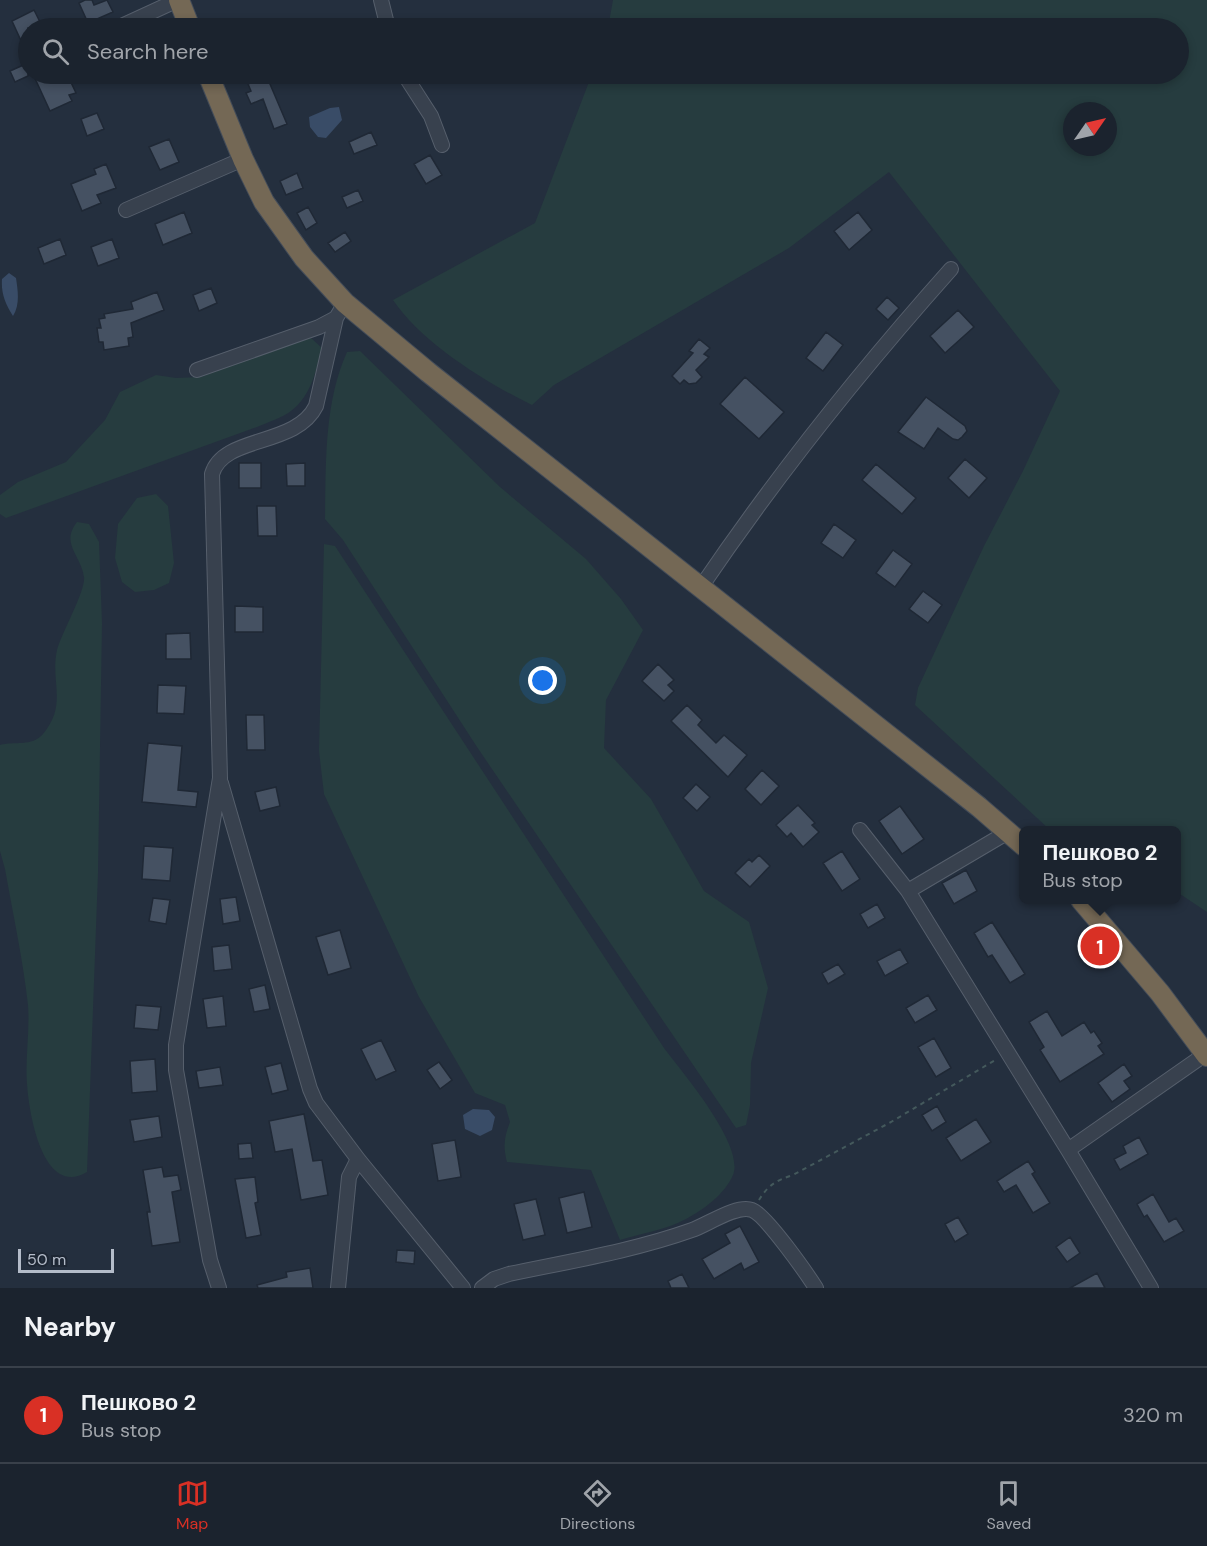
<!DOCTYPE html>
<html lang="en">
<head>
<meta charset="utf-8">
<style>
	body { margin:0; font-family:"DM Sans",sans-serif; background:#242b36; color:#f1f3f6 }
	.compass { position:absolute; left:1063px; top:102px; width:54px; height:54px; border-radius:50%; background:#1b232e; box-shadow:0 3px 9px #0003; rotate:56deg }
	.scale { position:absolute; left:18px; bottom:15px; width:96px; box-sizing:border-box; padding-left:6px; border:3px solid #b4bcc9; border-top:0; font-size:16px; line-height:21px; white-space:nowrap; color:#b4bcc9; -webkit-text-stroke:4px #1d2633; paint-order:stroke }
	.you { position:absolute; left:543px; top:681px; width:21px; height:21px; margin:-15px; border:4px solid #fff; border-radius:50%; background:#1a73e8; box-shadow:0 0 0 9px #1a73e833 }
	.badge { display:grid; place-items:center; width:39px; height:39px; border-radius:50%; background:#d93025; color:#fff; font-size:20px; font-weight:700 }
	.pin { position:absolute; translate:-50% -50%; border:3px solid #fff; box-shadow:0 2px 6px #0006 }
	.popup { position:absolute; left:1019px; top:826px; width:162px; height:78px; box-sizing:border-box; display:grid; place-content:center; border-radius:9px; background:#1b232e; filter:drop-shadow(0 2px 4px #0005); font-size:20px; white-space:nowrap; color:#a0a4aa }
	.popup b { font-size:22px; color:#f1f3f6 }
	.popup::after { content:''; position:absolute; left:50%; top:100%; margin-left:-12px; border:12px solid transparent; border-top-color:#1b232e }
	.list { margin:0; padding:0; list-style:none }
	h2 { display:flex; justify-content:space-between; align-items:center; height:78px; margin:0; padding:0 24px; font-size:26px }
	h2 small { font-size:20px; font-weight:400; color:#a0a4aa }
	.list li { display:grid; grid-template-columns:39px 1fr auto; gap:18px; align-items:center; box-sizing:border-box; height:96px; padding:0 24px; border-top:2px solid #39404a }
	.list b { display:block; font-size:22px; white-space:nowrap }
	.list p { margin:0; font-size:20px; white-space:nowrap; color:#a0a4aa }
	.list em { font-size:20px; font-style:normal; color:#a0a4aa }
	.icon { flex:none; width:33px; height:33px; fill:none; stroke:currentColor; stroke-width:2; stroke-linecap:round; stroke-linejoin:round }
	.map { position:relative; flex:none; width:1207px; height:1288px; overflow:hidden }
	.search { position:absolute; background:#1b232e; box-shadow:0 3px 9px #0003; left:18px; right:18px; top:18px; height:66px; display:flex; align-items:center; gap:15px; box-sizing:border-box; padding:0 21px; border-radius:33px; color:#a0a4aa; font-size:22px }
	.sheet { height:174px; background:#1b232e }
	nav { display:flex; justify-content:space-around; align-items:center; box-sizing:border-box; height:84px; border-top:2px solid #39404a; background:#1b232e; font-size:16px; color:#a0a4aa }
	nav a { display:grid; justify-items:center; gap:3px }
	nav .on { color:#d93025 }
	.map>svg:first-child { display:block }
	.green { fill:#263c3f; fill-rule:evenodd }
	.water { fill:#394c67 }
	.building { fill:#455162; stroke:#1f2835; stroke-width:1.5 }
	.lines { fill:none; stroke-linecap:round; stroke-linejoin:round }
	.minor-casing { stroke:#565f6c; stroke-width:16 }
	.highway-casing { stroke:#434c59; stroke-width:22 }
	.path { stroke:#44595c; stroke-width:2; stroke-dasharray:4.5 4.5; stroke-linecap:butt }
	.minor { stroke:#38414e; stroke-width:14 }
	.highway { stroke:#746855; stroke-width:20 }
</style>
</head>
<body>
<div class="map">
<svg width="1207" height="1288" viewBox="0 0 1207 1288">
	<rect width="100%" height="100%" fill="#242f3e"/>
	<!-- green -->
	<path class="green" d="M 613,0 L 1207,0 L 1207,912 L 1177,892 L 1176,830 L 1050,830 L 915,705 L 918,688 L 984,546 L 1023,471 L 1060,391 L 889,172 L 789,248 L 554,385 L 532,405 C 485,382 422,343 393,300 L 535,223 L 592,74 L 1178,74 L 1178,28 L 608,28 ZM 1072,111 L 1108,111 L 1108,147 L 1072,147 Z
		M 311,338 L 322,348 C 316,371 311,396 291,411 C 282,418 268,422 257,427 L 6,518 L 0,514 L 0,495 L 18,482 L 66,462 L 105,420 L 120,392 L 156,375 L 176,378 L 201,377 L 291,343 Z
		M 360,351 L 500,487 L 586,559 L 621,599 L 643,630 L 606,700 L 604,748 L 651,799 L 704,891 L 749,922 L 768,988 L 751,1063 L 750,1105 L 746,1125 L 736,1128 L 477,747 L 343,540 L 325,519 C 326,463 324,403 347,352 Z
		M 156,494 L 168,506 L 174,563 L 169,583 L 154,590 L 135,592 L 122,582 L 115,558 L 118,524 L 137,498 Z
		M 77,522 L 89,524 L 99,542 L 102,623 L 98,873 L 87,1172 C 43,1198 29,1114 27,1084 C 25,1058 30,1031 28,1005 C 23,960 13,914 5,869 L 0,851 L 0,745 C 14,741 32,747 43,734 C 68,704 50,682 57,650 C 61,634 86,590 84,577 C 81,555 60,544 77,522 Z
		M 324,544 L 335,546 L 664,1048 C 682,1072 745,1145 733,1175 C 725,1194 703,1210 686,1219 C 668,1229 640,1234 620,1240 L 591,1170 L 507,1162 C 503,1147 504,1137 510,1122 L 505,1105 L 475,1093 L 419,997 L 324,794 L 319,751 Z"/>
	<!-- water -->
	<path class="water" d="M 339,107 L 342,120 L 326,138 L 318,137 L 310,127 L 309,117 L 330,108 Z
		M 9,273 L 16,278 C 18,291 20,305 13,316 C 5,303 1,293 2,279 Z
		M 473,1109 L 489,1110 L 495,1117 L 492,1130 L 480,1136 L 465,1129 L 463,1115 Z"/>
	<!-- building -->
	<path class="building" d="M 85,0 L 92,0 L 94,5 L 107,0 L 113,12 L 88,23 L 79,3 Z
		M 34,10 L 43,28 L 28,28 L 28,56 L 12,21 Z
		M 28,63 L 28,76 L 15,82 L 10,71 Z
		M 33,74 L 67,74 L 76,93 L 69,95 L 72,101 L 50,111 Z
		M 267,77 L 287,124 L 274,129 L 263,99 L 251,104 L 246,93 L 251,91 L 248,84 Z
		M 97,113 L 104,129 L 87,136 L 81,119 Z
		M 371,132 L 377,145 L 354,154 L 349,142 Z
		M 169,139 L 179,162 L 160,170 L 149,147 Z
		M 430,155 L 442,175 L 426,184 L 414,164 Z
		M 106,164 L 116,188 L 97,195 L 101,203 L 82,211 L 71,184 L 96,174 L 94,169 Z
		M 297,173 L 303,188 L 286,195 L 280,181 Z
		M 358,190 L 363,201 L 347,208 L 342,197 Z
		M 308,207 L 317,223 L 306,230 L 297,213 Z
		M 184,212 L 192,233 L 163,245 L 155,224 Z
		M 858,212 L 872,230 L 849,250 L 834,231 Z
		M 345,232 L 351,241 L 335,252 L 328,243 Z
		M 60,239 L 66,255 L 44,264 L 38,248 Z
		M 112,239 L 119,258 L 98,266 L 91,247 Z
		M 211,288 L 217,303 L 199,311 L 193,295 Z
		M 157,292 L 164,310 L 131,323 L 133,337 L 128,338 L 129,346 L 104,350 L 103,342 L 99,342 L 97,328 L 101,328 L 99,319 L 105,318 L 104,314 L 133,309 L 131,302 Z
		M 887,297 L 899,308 L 888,320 L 876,309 Z
		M 958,310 L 974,327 L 945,353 L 930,336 Z
		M 826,332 L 843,345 L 823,371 L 806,358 Z
		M 699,339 L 710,348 L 704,354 L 709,357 L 696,370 L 702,377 L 696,383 L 689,384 L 684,380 L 680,384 L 672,376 L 693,353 L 689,351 Z
		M 745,377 L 784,412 L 759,439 L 720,404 Z
		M 926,397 L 965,426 L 967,431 L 962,437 L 958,440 L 953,439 L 938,428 L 924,449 L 898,432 Z
		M 965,459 L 987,478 L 969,498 L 948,478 Z
		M 239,463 L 261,463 L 261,488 L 239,488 Z
		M 305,463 L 305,486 L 287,486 L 286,464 Z
		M 876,464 L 916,498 L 902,514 L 862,480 Z
		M 257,506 L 276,506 L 277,536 L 258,536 Z
		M 834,524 L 856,540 L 843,558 L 821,543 Z
		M 893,550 L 912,564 L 895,587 L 876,573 Z
		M 923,591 L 942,605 L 928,623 L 909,609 Z
		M 235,606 L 263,607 L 263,632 L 235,632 Z
		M 190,633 L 191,659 L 166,659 L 166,634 Z
		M 658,664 L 674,680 L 668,685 L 674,691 L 664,701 L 642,681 Z
		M 158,685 L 186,686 L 184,714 L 157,713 Z
		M 687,705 L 702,720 L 698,725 L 716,743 L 724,735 L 747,755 L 728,777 L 671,721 Z
		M 246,715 L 264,715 L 265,750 L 247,750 Z
		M 148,743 L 182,746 L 178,790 L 198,792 L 196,807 L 142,802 Z
		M 762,770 L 779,786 L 761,805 L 745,789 Z
		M 696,784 L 710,797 L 697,811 L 683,798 Z
		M 276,787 L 280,806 L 260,811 L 255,792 Z
		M 798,805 L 815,823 L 812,825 L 819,832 L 803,847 L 791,833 L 787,837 L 776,825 Z
		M 900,806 L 924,839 L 902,854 L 879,821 Z
		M 144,846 L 173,848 L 170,881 L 142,879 Z
		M 842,851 L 860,879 L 842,891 L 823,863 Z
		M 759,855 L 770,866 L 750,887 L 735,873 L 749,859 L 752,862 Z
		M 966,870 L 977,891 L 954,904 L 942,883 Z
		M 236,897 L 240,921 L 223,924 L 220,899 Z
		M 153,898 L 170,900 L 166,924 L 149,921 Z
		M 877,904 L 885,918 L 868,928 L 860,914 Z
		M 992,922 L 1025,974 L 1010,983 L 992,955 L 988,957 L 974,933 Z
		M 340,930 L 351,968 L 328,975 L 316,937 Z
		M 229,945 L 232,969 L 214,971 L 212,947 Z
		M 900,949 L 908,963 L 885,976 L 877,961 Z
		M 838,964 L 845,974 L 828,984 L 822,973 Z
		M 265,985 L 270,1009 L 254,1012 L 249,989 Z
		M 928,995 L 937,1010 L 915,1023 L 906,1008 Z
		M 223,996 L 226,1026 L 207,1028 L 203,999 Z
		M 136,1005 L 161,1007 L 158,1030 L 134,1028 Z
		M 1047,1011 L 1062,1036 L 1084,1022 L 1091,1033 L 1094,1031 L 1102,1043 L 1098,1046 L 1104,1054 L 1060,1082 L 1040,1050 L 1044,1047 L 1029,1022 Z
		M 934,1038 L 951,1068 L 936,1077 L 918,1047 Z
		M 381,1040 L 396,1071 L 376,1080 L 361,1049 Z
		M 155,1059 L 157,1091 L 132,1093 L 130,1061 Z
		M 439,1062 L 452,1080 L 440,1089 L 427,1070 Z
		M 281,1063 L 288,1090 L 272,1094 L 265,1067 Z
		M 1124,1064 L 1132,1076 L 1124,1081 L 1130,1089 L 1112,1102 L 1098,1083 Z
		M 220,1067 L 223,1085 L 199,1088 L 196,1071 Z
		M 937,1106 L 946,1122 L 932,1131 L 922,1115 Z
		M 304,1114 L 313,1161 L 322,1160 L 328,1195 L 301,1200 L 292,1149 L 275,1152 L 269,1121 Z
		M 159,1116 L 162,1137 L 134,1142 L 130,1120 Z
		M 976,1119 L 991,1142 L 961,1161 L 946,1138 Z
		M 1139,1137 L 1148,1154 L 1120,1170 L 1114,1159 L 1126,1153 L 1123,1146 Z
		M 455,1140 L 461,1177 L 438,1181 L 432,1144 Z
		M 251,1143 L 253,1158 L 239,1159 L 238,1144 Z
		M 1028,1161 L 1035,1172 L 1032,1174 L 1050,1203 L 1033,1213 L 1016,1185 L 1004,1192 L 997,1181 Z
		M 162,1167 L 164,1177 L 178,1175 L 181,1190 L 172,1192 L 180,1242 L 152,1246 L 147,1212 L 150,1212 L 143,1170 Z
		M 255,1177 L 258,1202 L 255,1203 L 261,1235 L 246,1238 L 235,1179 Z
		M 584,1192 L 592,1227 L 567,1233 L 559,1198 Z
		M 1153,1194 L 1169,1222 L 1176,1218 L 1184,1231 L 1164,1242 L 1147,1215 L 1144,1217 L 1137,1204 Z
		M 536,1199 L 545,1235 L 523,1240 L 514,1204 Z
		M 958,1217 L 968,1234 L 955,1242 L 945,1224 Z
		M 740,1226 L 759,1262 L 744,1270 L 741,1263 L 714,1279 L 702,1259 L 730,1243 L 725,1234 Z
		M 1070,1237 L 1080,1253 L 1067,1262 L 1056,1247 Z
		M 397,1250 L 415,1251 L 414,1264 L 396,1262 Z
		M 310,1268 L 313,1288 L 258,1288 L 257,1285 L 287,1277 L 286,1272 Z
		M 1097,1273 L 1105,1288 L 1070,1288 Z
		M 682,1274 L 689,1288 L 671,1288 L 668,1281 Z"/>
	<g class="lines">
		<!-- minor casing -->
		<g class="minor-casing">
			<path id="minor" d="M 381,0 L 388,28
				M 117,28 L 178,0
				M 404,74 L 431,116 L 442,145
				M 126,210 L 243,159
				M 197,370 L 319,327 L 336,318
				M 701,587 C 777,475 861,370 951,269
				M 221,783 L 310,1089 L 316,1103 L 358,1159 L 463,1288
				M 860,830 L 908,891 L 1068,1150 L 1151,1288
				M 908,891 L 1008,832
				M 1068,1150 L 1207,1053
				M 219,1288 L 210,1260 L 176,1070 L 176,1045 L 220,778 L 212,474 C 223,435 296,447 316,406 L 336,318 L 345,303
				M 338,1288 L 349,1177 L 358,1159
				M 482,1288 L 494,1279 L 509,1274 C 571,1261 633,1251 692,1230 C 707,1225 737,1204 752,1210 C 766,1215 807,1274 816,1288"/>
		</g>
		<!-- highway casing -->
		<g class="highway-casing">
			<path id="highway" d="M 179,0 L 190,28
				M 208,74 L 243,159 L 264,202 L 304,258 L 345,303 L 428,372 L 979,807 L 1024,846
				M 1081,900 L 1160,993 L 1207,1056"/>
		</g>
		<!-- path -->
		<path class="path" d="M 759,1200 C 768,1185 777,1180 793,1175 L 891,1122 L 997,1059"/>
		<!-- minor -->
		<use href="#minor" class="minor"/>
		<!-- highway -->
		<use href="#highway" class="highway"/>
	</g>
</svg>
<svg class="compass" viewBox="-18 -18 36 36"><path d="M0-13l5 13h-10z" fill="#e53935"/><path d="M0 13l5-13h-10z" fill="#a0a4aa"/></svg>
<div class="scale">50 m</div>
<div class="you"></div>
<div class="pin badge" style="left:1100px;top:946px">1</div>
<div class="popup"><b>Пешково 2</b>Bus stop</div>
<div class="search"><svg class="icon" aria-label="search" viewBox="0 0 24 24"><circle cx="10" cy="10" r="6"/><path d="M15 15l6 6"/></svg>Search here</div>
</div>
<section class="sheet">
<h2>Nearby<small></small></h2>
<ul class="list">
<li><span class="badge">1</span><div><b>Пешково 2</b><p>Bus stop</p></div><em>320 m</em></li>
</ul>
</section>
<nav>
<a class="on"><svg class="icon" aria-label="map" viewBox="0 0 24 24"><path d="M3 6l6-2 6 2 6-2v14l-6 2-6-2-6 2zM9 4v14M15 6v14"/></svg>Map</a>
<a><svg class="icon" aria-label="directions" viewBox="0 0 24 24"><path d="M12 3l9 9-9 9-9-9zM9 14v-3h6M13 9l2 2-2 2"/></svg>Directions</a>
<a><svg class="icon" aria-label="saved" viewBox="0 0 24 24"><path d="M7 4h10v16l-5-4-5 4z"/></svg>Saved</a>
</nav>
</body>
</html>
